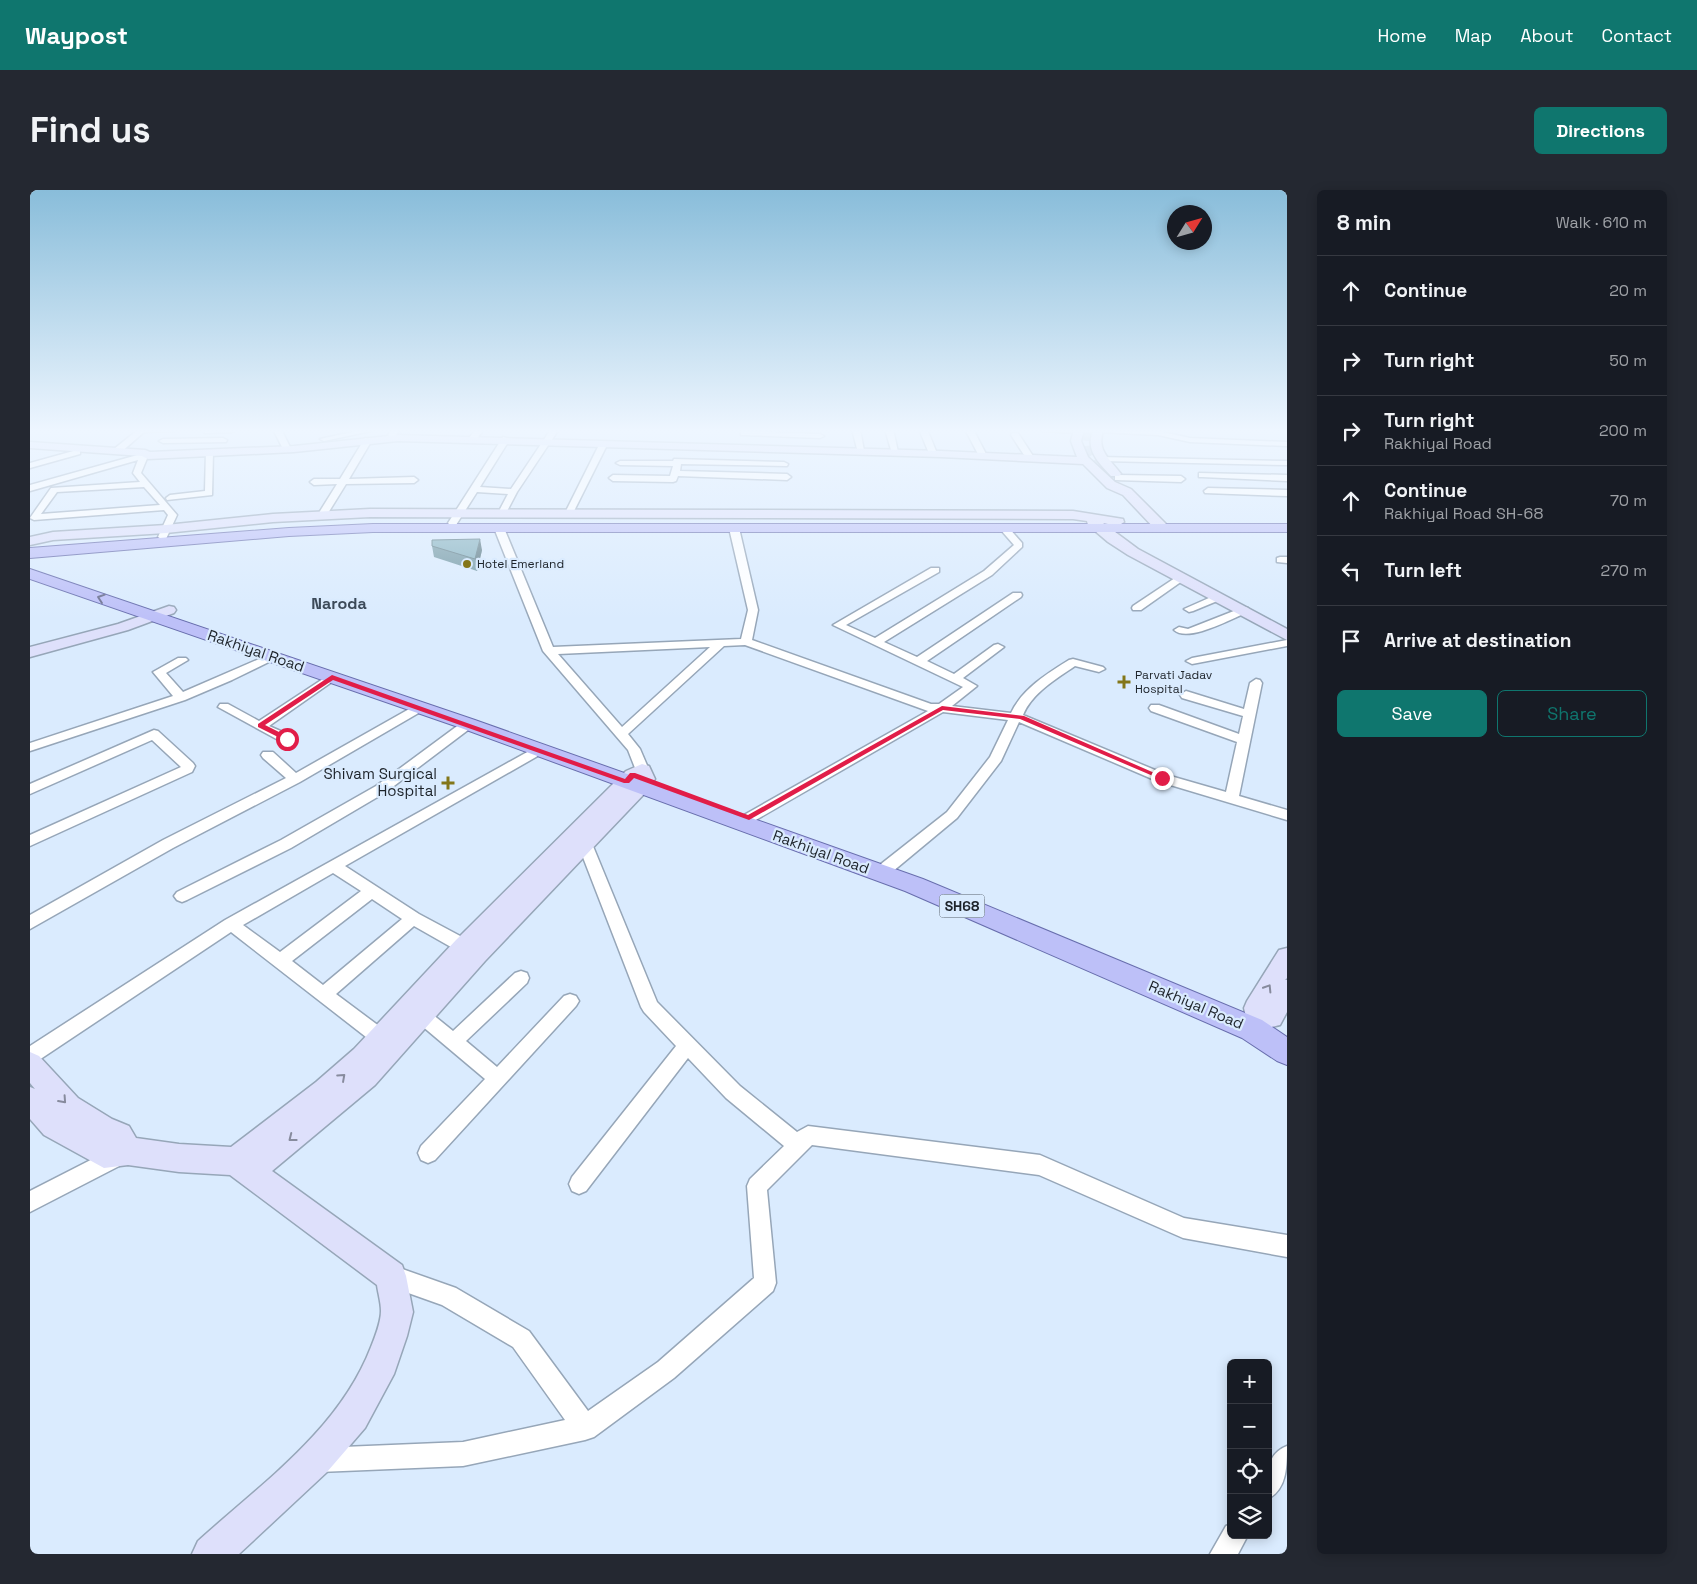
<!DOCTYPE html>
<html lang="en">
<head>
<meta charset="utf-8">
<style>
	body { margin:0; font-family:"Space Grotesk",sans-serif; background:#242831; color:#f1f3f6 }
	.controls { position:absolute; right:15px; bottom:15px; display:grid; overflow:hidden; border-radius:8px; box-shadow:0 2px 12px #0003 }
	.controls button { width:45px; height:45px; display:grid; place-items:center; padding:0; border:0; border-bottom:1px solid #363941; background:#171b24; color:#f1f3f6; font:25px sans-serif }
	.compass { position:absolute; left:1137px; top:15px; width:45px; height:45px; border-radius:50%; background:#171b24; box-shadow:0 2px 12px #0003; rotate:53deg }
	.stop { position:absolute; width:15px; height:15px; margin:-11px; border:4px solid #e11d48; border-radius:50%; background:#fff }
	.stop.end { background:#e11d48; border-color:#fff; box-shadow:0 1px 5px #0008 }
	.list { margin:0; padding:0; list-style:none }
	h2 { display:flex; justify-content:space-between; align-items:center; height:65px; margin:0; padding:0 20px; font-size:21px }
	h2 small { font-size:16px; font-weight:400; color:#9ea1a6 }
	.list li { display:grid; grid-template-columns:32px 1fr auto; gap:15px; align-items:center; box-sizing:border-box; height:70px; padding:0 20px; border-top:1px solid #363941 }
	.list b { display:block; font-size:19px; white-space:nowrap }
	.list p { margin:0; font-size:16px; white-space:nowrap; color:#9ea1a6 }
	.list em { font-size:16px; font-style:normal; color:#9ea1a6 }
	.actions { display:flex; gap:10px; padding:15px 20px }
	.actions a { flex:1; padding:11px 0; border:1px solid #0f766e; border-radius:8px; text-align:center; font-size:18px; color:#0f766e }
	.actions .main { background:#0f766e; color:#fff }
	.icon { flex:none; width:28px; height:28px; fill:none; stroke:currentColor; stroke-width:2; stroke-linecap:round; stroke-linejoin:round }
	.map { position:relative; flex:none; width:1257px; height:1364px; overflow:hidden; border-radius:8px }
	header { display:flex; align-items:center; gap:30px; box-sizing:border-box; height:70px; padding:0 25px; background:#0f766e; color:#fff }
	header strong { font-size:24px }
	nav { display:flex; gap:28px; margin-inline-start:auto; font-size:18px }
	.intro { display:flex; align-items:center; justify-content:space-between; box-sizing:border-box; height:120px; padding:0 30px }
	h1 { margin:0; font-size:35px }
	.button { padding:12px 22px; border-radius:8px; background:#0f766e; color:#fff; font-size:18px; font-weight:700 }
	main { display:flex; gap:30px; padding:0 30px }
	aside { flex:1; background:#171b24; border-radius:8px; box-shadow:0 2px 12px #0003 }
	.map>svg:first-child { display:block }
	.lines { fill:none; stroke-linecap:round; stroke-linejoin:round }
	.secondary-tunnel { stroke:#b4c3d4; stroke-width:12; stroke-dasharray:12 6; stroke-linecap:butt }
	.street-casing { stroke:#96a6b8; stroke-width:3 }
	.secondary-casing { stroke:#96a6b8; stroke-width:3 }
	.primary-casing { stroke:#686ead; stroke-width:2 }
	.street { fill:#fff; fill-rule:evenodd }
	.secondary { fill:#dee0fb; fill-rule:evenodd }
	.primary { fill:#bdc0f8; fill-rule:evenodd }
	.wall { fill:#769ba7 }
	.shaded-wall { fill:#607e88 }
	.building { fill:#89b4c2; stroke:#607e88 }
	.oneway { stroke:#6d7291 }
	.oneway2 { stroke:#878b9d }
	.route { fill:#e11d48 }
	.poi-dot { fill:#837619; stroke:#daebfe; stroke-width:2 }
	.labels { text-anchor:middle; stroke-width:4.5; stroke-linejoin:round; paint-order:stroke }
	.far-poi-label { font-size:12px; fill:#1d232a; stroke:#daebfe; text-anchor:start }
	.shield { fill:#daebfe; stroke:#565f6a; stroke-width:1 }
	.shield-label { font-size:14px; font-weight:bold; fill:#1d232a }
	.street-label { font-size:15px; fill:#1d232a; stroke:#daebfe }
	.poi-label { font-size:15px; fill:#1d232a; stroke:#daebfe; text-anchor:end }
	.far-district-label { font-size:16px; font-weight:bold; fill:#3c4a59; stroke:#daebfe }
</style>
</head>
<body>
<header>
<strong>Waypost</strong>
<nav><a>Home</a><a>Map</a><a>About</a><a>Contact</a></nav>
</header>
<div class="intro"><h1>Find us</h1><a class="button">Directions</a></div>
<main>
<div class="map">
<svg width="1257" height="1364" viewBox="0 0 1257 1364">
	<rect width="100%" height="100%" fill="#daebfe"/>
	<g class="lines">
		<!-- secondary-tunnel -->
		<path class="secondary-tunnel" d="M 1058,239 C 1045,263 1065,274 1081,290"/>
		<!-- street casing -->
		<g class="street-casing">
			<path id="street" d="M 109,239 L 148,239 L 144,241 L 114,242 L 90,263 L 84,263 L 84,259 Z
				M 175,239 L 205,239 L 206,240 L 202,242 L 178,243 L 175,243 Z
				M 243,239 L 251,239 L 260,257 L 259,259 L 253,259 Z
				M 336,239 L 350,239 L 294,251 L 290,249 Z
				M 362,239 L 370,239 L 365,247 L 362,247 L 358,245 Z
				M 446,239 L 454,239 L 446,250 L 440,250 L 439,248 Z
				M 521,239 L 529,239 L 487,302 L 475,325 L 472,326 L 468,323 L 478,304 L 447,302 L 426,335 L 420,335 L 418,333 L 473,247 L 480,249 L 450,297 L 481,299 Z
				M 822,239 L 830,239 L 834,261 L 827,259 Z
				M 855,239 L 863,239 L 868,262 L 861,260 Z
				M 889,239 L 897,239 L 906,261 L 905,263 L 898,261 Z
				M 935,239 L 943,239 L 956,264 L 955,266 L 949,266 Z
				M 1009,239 L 1048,239 L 1052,241 L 1048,243 L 1013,241 Z
				M 1065,239 L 1128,241 L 1160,248 L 1257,252 L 1257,256 L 1160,252 L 1128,245 L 1068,242 L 1065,242 Z
				M 711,241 L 790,244 L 794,246 L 790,248 L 714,245 L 711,245 Z
				M 982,243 L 988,243 L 1003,266 L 1002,268 L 996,268 L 981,245 Z
				M 193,248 L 197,250 L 196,252 L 133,253 L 129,251 L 133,249 Z
				M 335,248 L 342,250 L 319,289 L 384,287 L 388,290 L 384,293 L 316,294 L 295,328 L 289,328 L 287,326 L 307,294 L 284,295 L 280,292 L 284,289 L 310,289 Z
				M 570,253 L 577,255 L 543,323 L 539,326 L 536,325 L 535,323 Z
				M 47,260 L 50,260 L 50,264 L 0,278 L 0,273 Z
				M 176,260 L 183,262 L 182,305 L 137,310 L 136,308 L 140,305 L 175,301 Z
				M 111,264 L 118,266 L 111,283 L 147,325 L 136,349 L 133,350 L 128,347 L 138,325 L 134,320 L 4,330 L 0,328 L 21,298 L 110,292 L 103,283 L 108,270 L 0,301 L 0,295 ZM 114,297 L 130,315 L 11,324 L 27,302 Z
				M 1069,267 L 1257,271 L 1257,275 L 1072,271 L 1068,269 Z
				M 644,269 L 754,272 L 758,274 L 757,276 L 651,274 L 650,281 L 757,284 L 761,287 L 757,290 L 648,286 L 646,291 L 643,292 L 583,291 L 579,288 L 583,285 L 640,286 L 643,276 L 590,275 L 586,273 L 590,271 L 643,271 Z
				M 1169,283 L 1257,285 L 1257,291 L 1172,287 L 1169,287 Z
				M 1088,285 L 1151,286 L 1155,289 L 1151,292 L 1085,290 L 1085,286 Z
				M 1178,298 L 1257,300 L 1257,306 L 1175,303 L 1174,301 Z
				M 469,335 L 474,338 L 523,457 L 711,449 L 718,420 L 699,338 L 704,335 L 709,338 L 728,420 L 722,450 L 901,514 L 909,514 L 933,497 L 803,435 L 901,378 L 909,378 L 909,382 L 816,435 L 845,448 L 954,381 L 984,355 L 970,339 L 975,336 L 978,337 L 992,353 L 992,357 L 962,385 L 854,452 L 887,467 L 983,403 L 991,403 L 992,405 L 991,407 L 897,471 L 924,484 L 964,455 L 968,454 L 974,457 L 933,488 L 947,496 L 922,516 L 981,523 C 992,499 1018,483 1039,470 L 1043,469 L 1073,477 L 1075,479 L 1069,482 L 1045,476 C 1026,489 1002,503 993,525 L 1137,585 L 1196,602 L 1207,552 L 1121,521 L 1119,518 L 1121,515 L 1129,515 L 1209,544 L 1213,526 L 1152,508 L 1150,505 L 1156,501 L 1214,519 L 1220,493 L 1226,489 L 1230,490 L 1232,493 L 1209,606 L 1257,620 L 1257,630 L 1127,591 L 989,532 L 971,571 L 927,628 L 862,682 L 858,688 L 853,690 L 848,688 L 845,684 L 851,674 L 917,622 L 960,567 L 978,530 L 913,522 L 724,631 L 714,631 L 712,628 L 714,625 L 898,521 L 715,455 L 694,456 L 598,544 L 610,559 L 619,580 L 617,583 L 607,583 L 598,560 L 513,461 L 464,338 ZM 680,457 L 592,537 L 528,464 Z
				M 1250,367 L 1257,367 L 1257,373 L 1247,372 L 1247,368 Z
				M 1151,384 L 1156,387 L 1155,389 L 1111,420 L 1103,420 L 1102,418 L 1103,416 Z
				M 1188,404 L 1193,407 L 1192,409 L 1163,421 L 1159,422 L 1154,419 Z
				M 1214,417 L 1218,418 L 1219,420 L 1218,422 C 1201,429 1158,453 1144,440 L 1149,437 L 1158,439 Z
				M 1257,450 L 1257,456 L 1162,474 L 1156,471 L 1162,468 Z
				M 243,463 L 247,464 L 249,466 L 247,468 L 202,490 L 155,510 L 0,561 L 0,553 L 143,506 L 123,482 L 148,468 L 156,468 L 158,470 L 136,483 L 153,502 Z
				M 302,483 L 308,487 L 306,489 L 239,536 L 262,546 L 263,549 L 262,552 L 252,552 L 188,517 L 190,514 L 198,514 L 229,531 Z
				M 388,514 L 394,518 L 392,521 L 270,592 L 143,658 L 0,739 L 0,725 L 133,650 L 256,588 L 233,568 L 231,565 L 233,562 L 243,562 L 266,583 Z
				M 438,530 L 442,531 L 444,534 L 442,537 L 356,602 L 261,658 L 157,710 L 152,712 L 147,710 L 144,706 L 147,702 L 251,650 L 346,596 L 434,531 Z
				M 124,540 L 128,541 L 163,573 L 165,576 L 162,582 L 0,656 L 0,645 L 151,577 L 122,550 L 0,604 L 0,594 Z
				M 508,556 L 514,560 L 513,563 L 315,676 L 389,724 L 447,755 L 449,760 L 447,765 L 441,767 L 435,765 L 384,736 L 306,804 L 357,842 L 360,848 L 357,854 L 351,856 L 345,854 L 201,742 L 6,872 L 0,874 L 0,856 L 195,730 ZM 303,683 L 331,701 L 250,762 L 213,735 ZM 342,709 L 372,729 L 293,795 L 262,771 Z
				M 551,639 L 556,640 L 558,644 L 627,812 L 710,896 L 767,942 L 778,936 L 1010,965 L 1154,1028 L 1257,1045 L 1257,1067 L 1153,1048 L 1009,985 L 782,955 L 737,1000 L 746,1093 L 743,1101 L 644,1188 L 564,1247 L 555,1250 L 433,1276 L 289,1282 L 280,1279 L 277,1270 L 280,1261 L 289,1258 L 433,1252 L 535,1230 L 483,1157 L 412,1115 L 353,1094 L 350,1086 L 353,1078 L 361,1075 L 426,1098 L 499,1141 L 558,1221 L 628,1172 L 724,1088 L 717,996 L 720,989 L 754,956 L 696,908 L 658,868 L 556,1001 L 549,1004 L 542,1001 L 539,994 L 542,987 L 646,856 L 614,822 L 611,817 L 544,644 L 546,640 Z
				M 491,781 L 497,783 L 499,788 L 497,793 L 436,851 L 467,877 L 534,806 L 540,804 L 546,806 L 549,811 L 546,816 L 405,970 L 398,973 L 391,970 L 388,963 L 391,956 L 455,889 L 379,825 L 376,820 L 379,815 L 385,813 L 391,815 L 423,841 L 485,783 Z
				M 88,956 L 95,959 L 98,966 L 95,973 L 0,1022 L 0,1001 Z
				M 1257,1256 C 1257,1276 1257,1299 1238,1309 C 1238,1287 1234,1265 1257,1256 Z
				M 1201,1334 L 1201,1345 L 1218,1345 L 1208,1364 L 1180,1364 L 1196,1336 Z"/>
		</g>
		<!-- secondary casing -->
		<g class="secondary-casing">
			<path id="secondary" d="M 1044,239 L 1054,239 L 1051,251 L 1058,267 L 1085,292 L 1101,299 L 1136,334 L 1138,337 L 1136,340 L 1126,340 L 1093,305 L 1077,298 L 1053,274 L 911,267 L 368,251 L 264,262 L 118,269 L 112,266 L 0,258 L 0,252 L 115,260 L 120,262 L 264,256 L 368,245 L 911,261 L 1047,267 L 1041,251 Z
				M 1064,239 L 1074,239 C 1065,260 1080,269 1091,284 L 1089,286 L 1081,286 C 1068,272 1054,259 1064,239 Z
				M 340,319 L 1043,321 L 1093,329 L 1094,332 L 1088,336 L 1073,333 L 1108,359 L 1257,439 L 1257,450 L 1098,365 L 1078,352 L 1058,335 L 1057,331 L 1043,329 L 340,327 L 243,332 L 136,343 L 23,350 L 0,355 L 0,347 L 23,342 L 136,335 L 243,324 Z
				M 139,416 L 144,417 L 146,420 L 144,423 L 98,440 L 0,467 L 0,457 L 88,434 Z
				M 612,574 L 619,576 L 625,589 L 616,602 L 455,771 L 345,895 L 242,981 L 372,1075 L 376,1086 L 383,1122 L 377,1146 L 364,1184 L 335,1238 L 297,1282 L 209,1364 L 162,1364 L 168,1351 C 231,1294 309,1240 341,1157 C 345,1147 351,1132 351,1121 C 351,1112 348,1103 347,1095 L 200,985 L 149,982 L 98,975 L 74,978 L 14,945 L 0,929 L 0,897 L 5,899 L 0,893 L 0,862 L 9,866 L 48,908 L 82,929 L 99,936 L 106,948 L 149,954 L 201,957 L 286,892 L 324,859 L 426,750 L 596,581 Z
				M 1257,758 L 1257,788 L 1255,790 L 1257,790 L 1257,822 L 1250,835 C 1246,836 1241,837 1238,838 C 1226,844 1232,854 1213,847 L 1210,839 L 1216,827 L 1214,818 L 1217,811 L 1249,760 Z"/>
		</g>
		<!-- primary casing -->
		<g class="primary-casing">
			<path id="primary" d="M 343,334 L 1257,334 L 1257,342 L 343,342 L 259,346 L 0,368 L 0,358 L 259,338 Z
				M 0,379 L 445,530 L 893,689 L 1232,830 L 1257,847 L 1257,875 L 1247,871 L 1212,848 L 875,701 L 431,538 L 0,389 Z"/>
		</g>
		<!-- street -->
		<use href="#street" class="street"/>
		<!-- secondary -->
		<use href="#secondary" class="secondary"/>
		<!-- primary -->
		<use href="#primary" class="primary"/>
	</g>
	<!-- wall -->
	<path class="wall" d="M 402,356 L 452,360 L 447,381 L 404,367 Z"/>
	<!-- shaded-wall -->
	<path class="shaded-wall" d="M 450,349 L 452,360 L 447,381 L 445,369 Z"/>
	<!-- building -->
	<path class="building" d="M 450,349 L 445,369 L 402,356 L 402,350 Z"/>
	<!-- one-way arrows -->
	<defs><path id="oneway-chevron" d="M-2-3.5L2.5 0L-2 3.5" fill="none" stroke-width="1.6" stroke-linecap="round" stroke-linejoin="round" transform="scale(1.25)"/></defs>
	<use class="oneway" href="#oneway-chevron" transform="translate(71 408) rotate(-161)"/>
	<g class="oneway2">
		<use href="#oneway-chevron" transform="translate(1238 798) rotate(-58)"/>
		<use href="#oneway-chevron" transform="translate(312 887) rotate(-42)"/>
		<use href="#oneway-chevron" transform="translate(33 910) rotate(48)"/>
		<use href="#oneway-chevron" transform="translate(262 948) rotate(142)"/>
	</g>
	<!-- sky -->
	<linearGradient id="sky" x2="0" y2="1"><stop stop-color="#89bdda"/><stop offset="0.56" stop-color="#eef6ff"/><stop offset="1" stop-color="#eef6ff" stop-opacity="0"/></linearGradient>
	<rect width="1257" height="430" fill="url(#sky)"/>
	<!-- route -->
	<path class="route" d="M 302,485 L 595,589 L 600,583 L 605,583 L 718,625 L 912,516 L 994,526 L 1136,588 L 1130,589 L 990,529 L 913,520 L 719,630 L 604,588 L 599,593 L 594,593 L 303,490 L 235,535 L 259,547 L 259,550 L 254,550 L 228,537 L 228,534 Z"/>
	<!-- markers -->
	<g class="poi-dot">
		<circle cx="437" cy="374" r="5"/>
		<path d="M1091.5 484.5h5v5h5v5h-5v5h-5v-5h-5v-5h5z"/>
		<path d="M415.5 585.5h5v5h5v5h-5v5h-5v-5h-5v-5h5z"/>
	</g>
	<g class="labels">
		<!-- far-poi labels -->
		<g class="far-poi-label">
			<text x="447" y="378">Hotel Emerland</text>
			<text x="1105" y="489">Parvati Jadav<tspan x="1105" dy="14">Hospital</tspan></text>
		</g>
		<!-- shield labels -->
		<rect class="shield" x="909.5" y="704.5" width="45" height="23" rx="4"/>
		<g class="shield-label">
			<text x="932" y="721">SH68</text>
		</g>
		<!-- street labels -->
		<g class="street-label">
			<text transform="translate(226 461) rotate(19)" y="5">Rakhiyal Road</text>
			<text transform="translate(791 662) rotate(20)" y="5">Rakhiyal Road</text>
			<text transform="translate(1166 815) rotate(23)" y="5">Rakhiyal Road</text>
		</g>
		<!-- poi labels -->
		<g class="poi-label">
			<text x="407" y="589">Shivam Surgical<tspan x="407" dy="17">Hospital</tspan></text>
		</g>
		<!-- far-district labels -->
		<g class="far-district-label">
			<text x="309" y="419">Naroda</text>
		</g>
	</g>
</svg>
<div class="controls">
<button>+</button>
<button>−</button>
<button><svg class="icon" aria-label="locate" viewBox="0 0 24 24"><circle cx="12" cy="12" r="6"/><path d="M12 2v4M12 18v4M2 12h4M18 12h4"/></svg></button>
<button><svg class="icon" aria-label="layers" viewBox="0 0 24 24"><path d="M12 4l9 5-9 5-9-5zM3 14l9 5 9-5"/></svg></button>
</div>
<svg class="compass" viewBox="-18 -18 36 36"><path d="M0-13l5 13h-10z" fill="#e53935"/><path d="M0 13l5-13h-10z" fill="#9ea1a6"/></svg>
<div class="stop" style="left:257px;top:549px"></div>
<div class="stop end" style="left:1132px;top:588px"></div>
</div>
<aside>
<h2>8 min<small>Walk · 610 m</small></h2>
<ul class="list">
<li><svg class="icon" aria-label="ahead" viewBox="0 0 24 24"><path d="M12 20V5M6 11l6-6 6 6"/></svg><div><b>Continue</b></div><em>20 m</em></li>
<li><svg class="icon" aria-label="right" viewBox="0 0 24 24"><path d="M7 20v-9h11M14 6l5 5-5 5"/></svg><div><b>Turn right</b></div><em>50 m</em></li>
<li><svg class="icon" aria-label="right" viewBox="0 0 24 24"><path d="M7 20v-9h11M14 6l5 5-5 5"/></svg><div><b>Turn right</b><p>Rakhiyal Road</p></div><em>200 m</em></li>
<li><svg class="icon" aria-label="ahead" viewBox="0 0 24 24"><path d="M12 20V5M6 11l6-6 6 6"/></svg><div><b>Continue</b><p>Rakhiyal Road SH-68</p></div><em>70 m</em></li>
<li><svg class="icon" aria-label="left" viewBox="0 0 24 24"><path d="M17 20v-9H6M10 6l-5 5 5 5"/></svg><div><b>Turn left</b></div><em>270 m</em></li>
<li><svg class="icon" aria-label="arrive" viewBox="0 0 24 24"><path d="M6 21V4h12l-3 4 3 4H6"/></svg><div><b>Arrive at destination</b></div></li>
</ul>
<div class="actions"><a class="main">Save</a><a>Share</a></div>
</aside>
</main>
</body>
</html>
